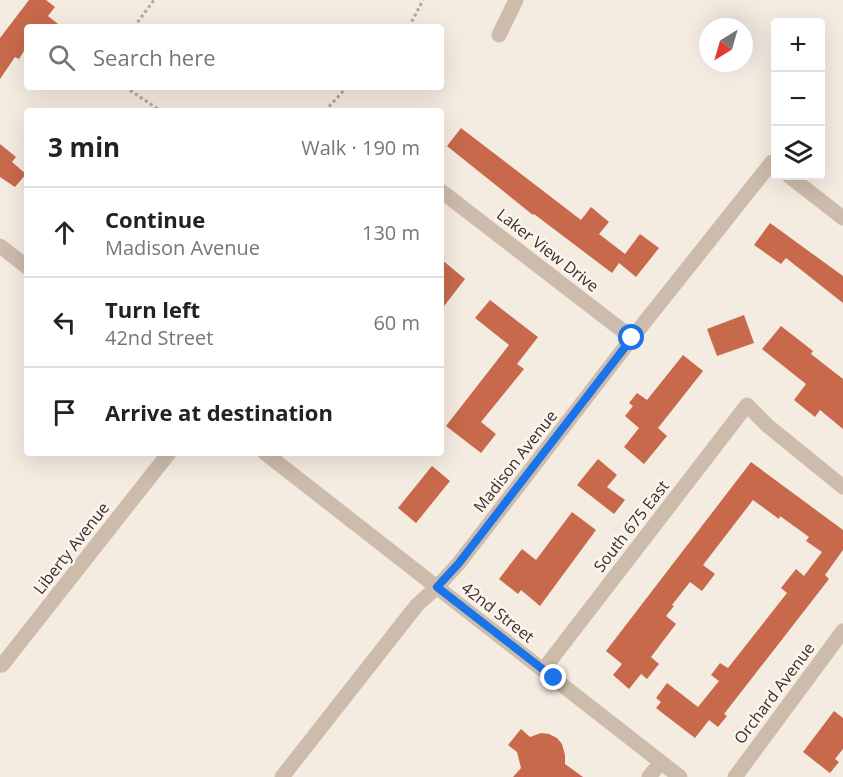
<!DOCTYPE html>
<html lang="en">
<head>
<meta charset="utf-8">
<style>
	body { margin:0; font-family:"Open Sans",sans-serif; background:#f6f6f6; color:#222 }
	.controls { position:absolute; right:18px; top:18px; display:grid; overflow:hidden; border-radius:6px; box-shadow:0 6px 24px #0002 }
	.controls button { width:54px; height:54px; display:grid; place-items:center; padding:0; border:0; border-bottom:2px solid #e0e0e0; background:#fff; color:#222; font:30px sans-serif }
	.compass { position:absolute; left:699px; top:18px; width:54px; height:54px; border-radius:50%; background:#fff; box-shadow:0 6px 24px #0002; rotate:217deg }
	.stop { position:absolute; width:18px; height:18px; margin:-14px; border:4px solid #1a73e8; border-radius:50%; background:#fff }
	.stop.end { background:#1a73e8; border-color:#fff; box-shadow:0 2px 6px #0008 }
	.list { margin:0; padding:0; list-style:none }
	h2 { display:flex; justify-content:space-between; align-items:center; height:78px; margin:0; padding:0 24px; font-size:26px }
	h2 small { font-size:20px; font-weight:400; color:#767676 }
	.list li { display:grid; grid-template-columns:39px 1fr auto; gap:18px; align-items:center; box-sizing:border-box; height:90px; padding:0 24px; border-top:2px solid #e0e0e0 }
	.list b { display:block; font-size:22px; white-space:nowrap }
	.list p { margin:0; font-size:20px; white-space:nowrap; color:#767676 }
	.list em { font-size:20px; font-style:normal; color:#767676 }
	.icon { flex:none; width:33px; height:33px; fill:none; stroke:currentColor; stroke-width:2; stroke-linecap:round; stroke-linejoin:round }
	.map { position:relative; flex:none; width:843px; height:777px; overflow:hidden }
	.search { position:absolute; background:#fff; box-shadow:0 6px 24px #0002; left:24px; top:24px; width:420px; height:66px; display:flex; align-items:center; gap:15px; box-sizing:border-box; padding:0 21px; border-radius:6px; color:#767676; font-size:22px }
	.panel { position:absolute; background:#fff; box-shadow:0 6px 24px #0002; left:24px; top:108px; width:420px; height:348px; border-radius:6px }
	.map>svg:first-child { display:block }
	.building { fill:#c8694b }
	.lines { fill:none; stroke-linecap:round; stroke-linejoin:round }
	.path { stroke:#b9a596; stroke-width:3; stroke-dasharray:3 3; stroke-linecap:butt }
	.minor { stroke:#cdbbac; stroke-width:15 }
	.route { stroke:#1a73e8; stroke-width:8 }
	.labels { text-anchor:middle; stroke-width:5; stroke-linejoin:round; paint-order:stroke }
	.street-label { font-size:16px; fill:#3b302b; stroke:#fbf5ee }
</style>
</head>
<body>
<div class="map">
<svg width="843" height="777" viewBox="0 0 843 777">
	<rect width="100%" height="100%" fill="#f4ebe1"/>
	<!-- building -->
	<path class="building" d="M 29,0 L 46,0 L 55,7 L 48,16 L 62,27 L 27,27 L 27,46 L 19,59 L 15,57 L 0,79 L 0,38 Z
		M 461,128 L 581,220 L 591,207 L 609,222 L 599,234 L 625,254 L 640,234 L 659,248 L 636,277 L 619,263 L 612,273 L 534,214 L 533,215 L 447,146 Z
		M 0,144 L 16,157 L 12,162 L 26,174 L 15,187 L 0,177 Z
		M 770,223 L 843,276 L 843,303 L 786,258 L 781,264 L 754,245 Z
		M 441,259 L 465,279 L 441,310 Z
		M 490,300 L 538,337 L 517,364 L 524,369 L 481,422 L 496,434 L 481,453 L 446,426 L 509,345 L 475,318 Z
		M 744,315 L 754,343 L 717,356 L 707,329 Z
		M 781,326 L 813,351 L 811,354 L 843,379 L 843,429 L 820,410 L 815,417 L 794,400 L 806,384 L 762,349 Z
		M 683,355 L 703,371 L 658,428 L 667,436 L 644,464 L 624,447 L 639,428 L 625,416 L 633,406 L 629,403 L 637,393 L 647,400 Z
		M 598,459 L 617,475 L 607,487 L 625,500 L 614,514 L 577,485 Z
		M 751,462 L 843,530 L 843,550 L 825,575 L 829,579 L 724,714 L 727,716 L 718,727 L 709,720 L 695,738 L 656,708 L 661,702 L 656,698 L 667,683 L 698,707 L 719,681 L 711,675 L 720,663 L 728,668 L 787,593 L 781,588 L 796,569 L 804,576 L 822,552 L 806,541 L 809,537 L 780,516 L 779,519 L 753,500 L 703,565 L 715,574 L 702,591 L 690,582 L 672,605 L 674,606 L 666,616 L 676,624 L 651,657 L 659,664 L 647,679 L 641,674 L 629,689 L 613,675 L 622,664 L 606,651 Z
		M 432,466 L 450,481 L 416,523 L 398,508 Z
		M 572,512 L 596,530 L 540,606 L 521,590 L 518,594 L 499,579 L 522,549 L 536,560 Z
		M 834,711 L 843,718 L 843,749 L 835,759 L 839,762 L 830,773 L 803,752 Z
		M 521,729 L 530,737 L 541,733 L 549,734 L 557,738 L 562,744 L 565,755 L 565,764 L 583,777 L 513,777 L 521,768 L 517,752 L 508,745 Z"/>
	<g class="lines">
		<!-- path -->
		<path class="path" d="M 134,27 L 154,0
			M 409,27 L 423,0
			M 125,87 L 161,111
			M 325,111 L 347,87"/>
		<!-- minor -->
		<path class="minor" d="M 499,35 L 516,0
			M 789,176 L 843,218
			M 441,191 L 632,338
			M 0,246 L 27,267
			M 265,453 L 680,777
			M 2,665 L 169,453
			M 543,670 L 747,405 L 768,426 L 843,487
			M 282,777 L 417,605 L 437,587 L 459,563 L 632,338 L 772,162 L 776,165
			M 649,777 L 661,762
			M 735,777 L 843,631"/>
	</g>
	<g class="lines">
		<!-- route -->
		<path class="route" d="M 554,678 L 437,587 L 459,563 L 632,338"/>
	</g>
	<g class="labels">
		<!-- street labels -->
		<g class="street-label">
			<text transform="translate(548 250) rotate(38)" y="6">Laker View Drive</text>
			<text transform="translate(515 461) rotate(-52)" y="6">Madison Avenue</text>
			<text transform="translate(631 526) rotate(-52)" y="6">South 675 East</text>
			<text transform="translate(71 548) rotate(-52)" y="6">Liberty Avenue</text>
			<text transform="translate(498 612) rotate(38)" y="6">42nd Street</text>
			<text transform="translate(774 693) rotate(-53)" y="6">Orchard Avenue</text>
		</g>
	</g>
</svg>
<div class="controls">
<button>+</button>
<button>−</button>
<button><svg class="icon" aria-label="layers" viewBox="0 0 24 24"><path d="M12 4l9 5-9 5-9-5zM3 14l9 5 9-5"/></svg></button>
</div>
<svg class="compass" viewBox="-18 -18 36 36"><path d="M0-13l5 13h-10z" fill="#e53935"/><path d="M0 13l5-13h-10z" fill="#767676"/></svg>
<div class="stop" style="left:632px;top:338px"></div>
<div class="stop end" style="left:554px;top:678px"></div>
<div class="search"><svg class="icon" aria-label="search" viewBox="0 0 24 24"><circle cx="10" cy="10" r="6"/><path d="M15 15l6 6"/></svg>Search here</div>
<section class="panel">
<h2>3 min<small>Walk · 190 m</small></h2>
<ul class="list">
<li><svg class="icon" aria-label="ahead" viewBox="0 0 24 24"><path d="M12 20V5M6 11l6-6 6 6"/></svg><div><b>Continue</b><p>Madison Avenue</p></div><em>130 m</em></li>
<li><svg class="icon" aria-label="left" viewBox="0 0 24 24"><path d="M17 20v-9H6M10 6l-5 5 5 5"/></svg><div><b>Turn left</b><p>42nd Street</p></div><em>60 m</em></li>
<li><svg class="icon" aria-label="arrive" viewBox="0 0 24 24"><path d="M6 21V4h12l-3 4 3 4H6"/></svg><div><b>Arrive at destination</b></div></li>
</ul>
</section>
</div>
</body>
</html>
